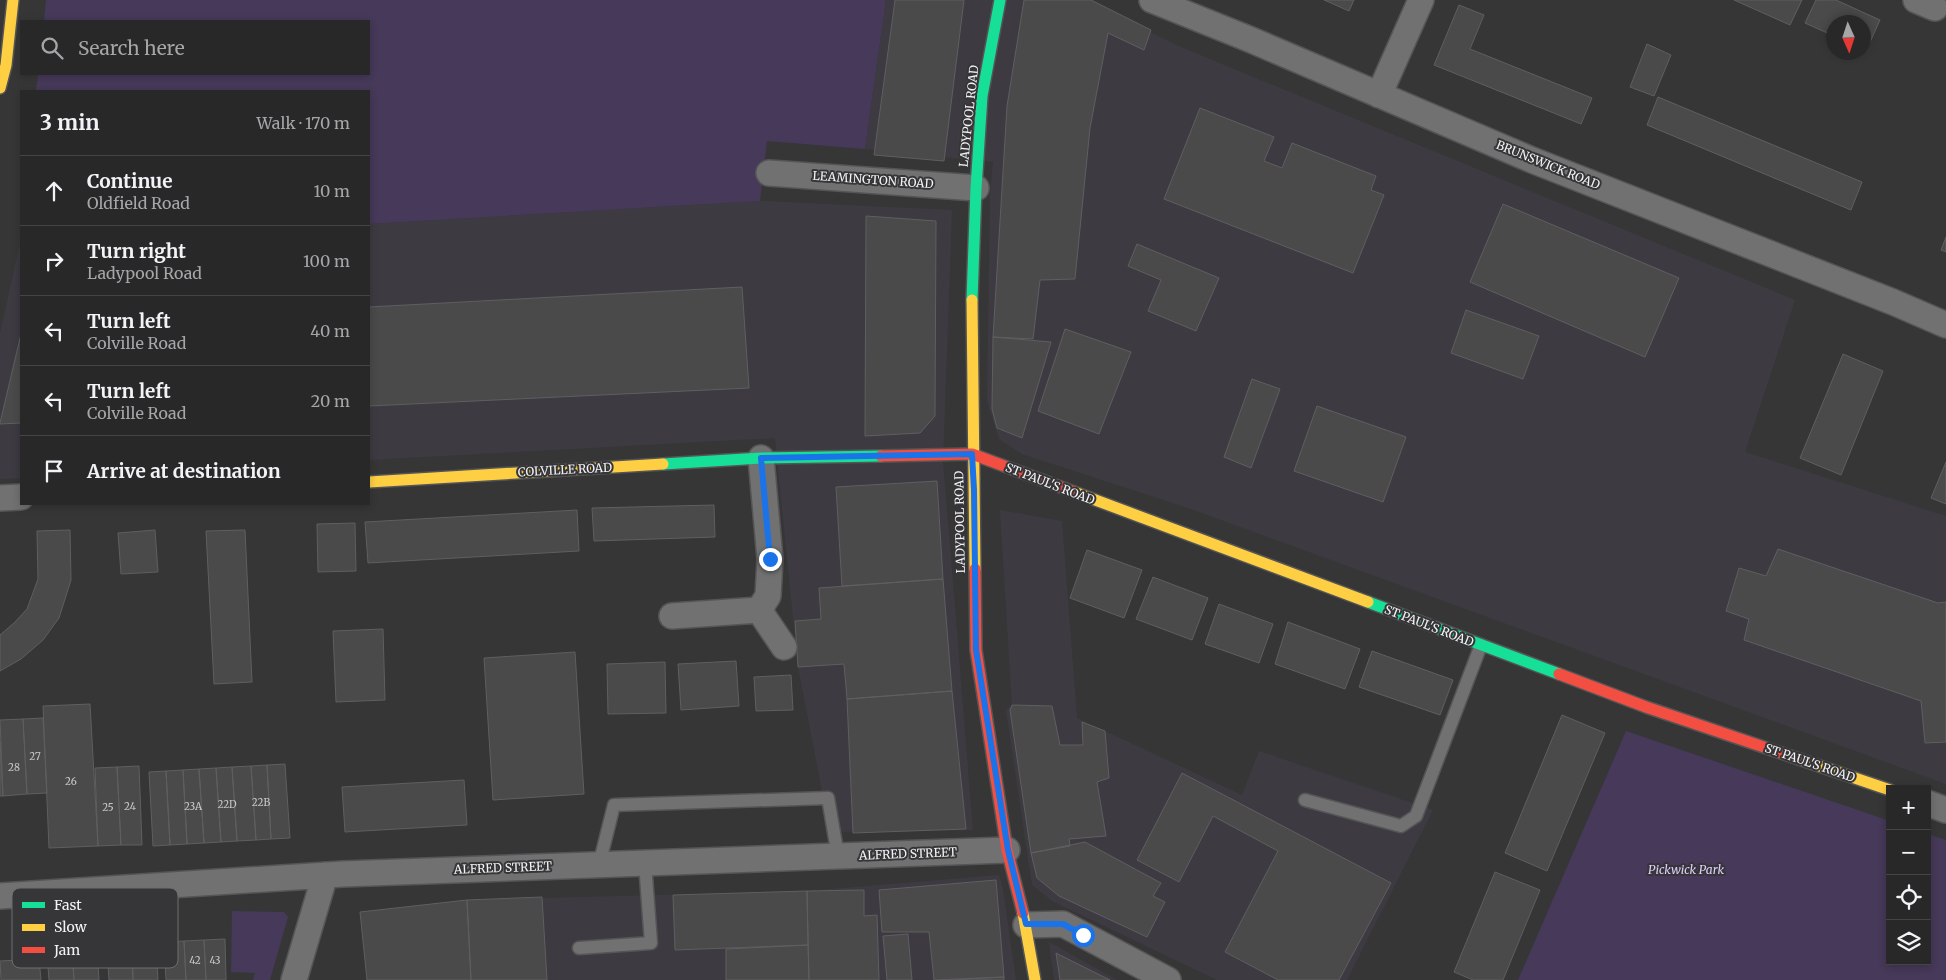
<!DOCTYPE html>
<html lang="en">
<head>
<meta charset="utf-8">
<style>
	body { margin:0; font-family:Merriweather,serif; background:#343435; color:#f1f3f6 }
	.controls { position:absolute; right:15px; bottom:15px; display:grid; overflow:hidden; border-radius:0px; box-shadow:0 2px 8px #0003 }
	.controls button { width:45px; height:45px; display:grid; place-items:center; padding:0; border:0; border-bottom:1px solid #444446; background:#282829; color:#f1f3f6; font:25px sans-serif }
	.compass { position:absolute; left:1826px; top:15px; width:45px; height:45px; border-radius:50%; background:#282829; box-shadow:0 2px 8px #0003; rotate:177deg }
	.stop { position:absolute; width:15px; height:15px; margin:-11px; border:4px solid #1a73e8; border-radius:50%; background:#fff }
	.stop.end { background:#1a73e8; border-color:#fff; box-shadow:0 1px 5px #0008 }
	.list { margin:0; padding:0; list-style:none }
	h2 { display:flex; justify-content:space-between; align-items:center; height:65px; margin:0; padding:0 20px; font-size:21px }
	h2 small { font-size:16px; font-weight:400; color:#a5a6a8 }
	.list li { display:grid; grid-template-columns:32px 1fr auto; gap:15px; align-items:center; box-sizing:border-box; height:70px; padding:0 20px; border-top:1px solid #444446 }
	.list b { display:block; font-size:19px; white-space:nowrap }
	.list p { margin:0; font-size:16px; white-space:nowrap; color:#a5a6a8 }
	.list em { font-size:16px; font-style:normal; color:#a5a6a8 }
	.icon { flex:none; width:28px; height:28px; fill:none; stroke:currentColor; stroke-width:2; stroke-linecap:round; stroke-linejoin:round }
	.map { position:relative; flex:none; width:1946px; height:980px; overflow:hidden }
	.search { position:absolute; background:#282829; box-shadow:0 2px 8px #0003; left:20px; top:20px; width:350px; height:55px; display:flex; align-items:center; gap:12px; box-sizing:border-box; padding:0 18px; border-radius:0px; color:#a5a6a8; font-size:19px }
	.panel { position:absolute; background:#282829; box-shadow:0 2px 8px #0003; left:20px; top:90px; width:350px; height:415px; border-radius:0px }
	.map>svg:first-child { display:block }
	.built { fill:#3e3a42 }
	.green { fill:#463959 }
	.building { fill:#4b4a4b; stroke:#5f5e60 }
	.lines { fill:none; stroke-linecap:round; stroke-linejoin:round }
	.lane-casing { stroke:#555556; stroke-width:15 }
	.street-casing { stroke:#555556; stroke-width:28 }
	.fast-casing { stroke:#555556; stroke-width:14 }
	.slow-casing { stroke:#555556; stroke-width:14 }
	.jam-casing { stroke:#555556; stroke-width:14 }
	.lane { stroke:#717172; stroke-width:12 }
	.street { stroke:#717172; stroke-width:25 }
	.fast { stroke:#16e098; stroke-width:11 }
	.slow { stroke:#ffcf43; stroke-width:11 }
	.jam { stroke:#f24e42; stroke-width:11 }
	.route { stroke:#1a73e8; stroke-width:6 }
	.labels { text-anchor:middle; stroke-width:4; stroke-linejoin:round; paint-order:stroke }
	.number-label { font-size:10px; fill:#c9c9ca }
	.street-label { font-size:12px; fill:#f3f3f5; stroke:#363538 }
	.park-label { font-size:12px; font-style:italic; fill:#e0cdfe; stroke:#363538 }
	.key { fill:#363538; stroke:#6f6e71; stroke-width:1 }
	.key-label { font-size:14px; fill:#f3f3f5 }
</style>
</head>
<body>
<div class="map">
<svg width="1946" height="980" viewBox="0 0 1946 980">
	<rect width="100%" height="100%" fill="#363637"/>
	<!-- built -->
	<path class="built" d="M 886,0 L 1084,0 L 1183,48 L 1795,300 L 1745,452 L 1946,516 L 1946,784 L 1191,509 L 1022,454 L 999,439 L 987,401 L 990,195 L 993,162 L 865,149 Z
		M 760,201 L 952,210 L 943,461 L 973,830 L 830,832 L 798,667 L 775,438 L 369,460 L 369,224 Z
		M 20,243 L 21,478 L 0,479 L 0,333 Z
		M 1000,510 L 1062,521 L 1077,718 L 1242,795 L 1259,751 L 1433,810 L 1347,980 L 1217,980 L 1052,901 L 1032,885 L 1006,710 L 1012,705 Z
		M 999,875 L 1003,889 L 1016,980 L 367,980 L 360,912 L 467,900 L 807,891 Z
		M 1049,942 L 1117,980 L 1054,980 Z"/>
	<!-- green -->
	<path class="green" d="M 46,0 L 886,0 L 865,149 L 767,141 L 760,201 L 369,224 L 369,91 L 36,91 L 38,74 L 369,74 L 369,21 L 44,21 Z
		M 1626,731 L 1890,821 L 1890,961 L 1927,961 L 1927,834 L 1946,840 L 1946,980 L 1518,980 Z
		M 232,911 L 284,912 L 288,917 L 270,980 L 253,980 L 255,973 L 231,972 Z"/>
	<!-- building -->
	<path class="building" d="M 895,0 L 964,0 L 944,161 L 874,155 Z
		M 1024,0 L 1091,0 L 1151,30 L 1144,50 L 1108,33 L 1090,128 L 1075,279 L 1040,280 L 1033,339 L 993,337 L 1007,106 Z
		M 1324,0 L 1354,0 L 1349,11 Z
		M 1734,0 L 1802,0 L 1790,25 Z
		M 1816,0 L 1836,0 L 1880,20 L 1866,51 L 1864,50 L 1864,22 L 1834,22 L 1834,36 L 1805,23 Z
		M 1459,5 L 1484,15 L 1470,49 L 1592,98 L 1581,124 L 1434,65 Z
		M 1647,44 L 1671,55 L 1654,96 L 1630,87 Z
		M 1658,97 L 1862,182 L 1851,210 L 1647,125 Z
		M 1200,108 L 1274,137 L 1264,161 L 1282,168 L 1292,143 L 1376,176 L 1371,190 L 1384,195 L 1353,273 L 1164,199 Z
		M 1503,204 L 1679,278 L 1645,357 L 1470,282 Z
		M 866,216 L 936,221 L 935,416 L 920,433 L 865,436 Z
		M 1946,237 L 1946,252 L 1941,250 Z
		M 1137,244 L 1219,278 L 1196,331 L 1148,311 L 1161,280 L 1128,266 Z
		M 742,287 L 749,388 L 369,406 L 369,307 Z
		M 1466,310 L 1539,336 L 1523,379 L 1451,353 Z
		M 1065,329 L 1131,352 L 1099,434 L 1038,411 Z
		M 21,334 L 21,423 L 0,424 L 0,423 Z
		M 993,337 L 1051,342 L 1022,438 L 997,428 L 992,409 Z
		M 1843,354 L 1883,371 L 1841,475 L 1800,458 Z
		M 1252,379 L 1280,389 L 1251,468 L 1224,457 Z
		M 1317,406 L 1406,437 L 1383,502 L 1294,471 Z
		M 1946,462 L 1946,504 L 1931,498 Z
		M 937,481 L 943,579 L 842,586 L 836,487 Z
		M 714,505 L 715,537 L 594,541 L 592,508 Z
		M 577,510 L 579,551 L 368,563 L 365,522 Z
		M 355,523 L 356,571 L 318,572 L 317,524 Z
		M 70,530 L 71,580 L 59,618 L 43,640 L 21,659 L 0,671 L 0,635 L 14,623 L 27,609 L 38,579 L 37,531 Z
		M 155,530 L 158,572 L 121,574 L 118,533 Z
		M 245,530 L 252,682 L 214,684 L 206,531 Z
		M 1778,549 L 1938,603 L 1946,602 L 1946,742 L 1925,743 L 1921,701 L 1744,640 L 1749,619 L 1726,611 L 1739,568 L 1766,576 Z
		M 1087,550 L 1142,570 L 1124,618 L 1070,598 Z
		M 1153,577 L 1208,598 L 1192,640 L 1136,619 Z
		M 943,579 L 952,691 L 847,699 L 844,664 L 798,667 L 795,621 L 821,619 L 819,588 Z
		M 1219,604 L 1273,624 L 1259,663 L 1205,644 Z
		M 1288,622 L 1360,649 L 1345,689 L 1275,664 Z
		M 383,629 L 385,700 L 336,702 L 333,631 Z
		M 1372,651 L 1453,680 L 1440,715 L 1359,687 Z
		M 575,652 L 584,794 L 493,800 L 484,658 Z
		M 736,661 L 739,706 L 681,710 L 678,664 Z
		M 665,662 L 666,713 L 608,714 L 607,664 Z
		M 791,675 L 793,710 L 756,711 L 754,677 Z
		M 952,691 L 966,829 L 853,833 L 847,699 Z
		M 90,704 L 98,846 L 49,848 L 43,706 Z
		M 1012,705 L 1052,706 L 1060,745 L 1083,745 L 1082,722 L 1105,731 L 1109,778 L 1097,782 L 1106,836 L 1069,839 L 1070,846 L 1031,853 L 1010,710 Z
		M 1562,715 L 1605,733 L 1547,871 L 1505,853 Z
		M 43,718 L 47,793 L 27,794 L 23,719 Z
		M 23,719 L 27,794 L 3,796 L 0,720 Z
		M 0,741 L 3,796 L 0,796 Z
		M 285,764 L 290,838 L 271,839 L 267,765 Z
		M 267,765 L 271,839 L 256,840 L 251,766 Z
		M 139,766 L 142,845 L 121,845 L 117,767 Z
		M 251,766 L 256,840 L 237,841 L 232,767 Z
		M 117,767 L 121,845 L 98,846 L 95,768 Z
		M 232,767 L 237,841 L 221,842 L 216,768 Z
		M 216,768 L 221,842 L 204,843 L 199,769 Z
		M 199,769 L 204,843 L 187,844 L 183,770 Z
		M 183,770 L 187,844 L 170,845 L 166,771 Z
		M 166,771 L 170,845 L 153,846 L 149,772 Z
		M 1182,773 L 1391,883 L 1339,980 L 1278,980 L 1225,952 L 1278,851 L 1213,816 L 1179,882 L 1137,860 Z
		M 464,780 L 467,825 L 345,832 L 342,787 Z
		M 1085,842 L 1161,883 L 1153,896 L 1165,902 L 1147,937 L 1059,896 L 1037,878 L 1031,853 Z
		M 1495,872 L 1540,890 L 1503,980 L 1473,980 L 1454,972 Z
		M 996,880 L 1004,977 L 934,980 L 929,932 L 882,932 L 879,890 Z
		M 864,890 L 864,916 L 877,915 L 879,980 L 809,980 L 807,891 Z
		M 807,891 L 808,945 L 675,950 L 673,895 Z
		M 542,897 L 547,980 L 471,980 L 467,900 Z
		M 467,900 L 471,980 L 367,980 L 360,912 Z
		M 908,934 L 912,980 L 887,980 L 883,936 Z
		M 225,939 L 226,980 L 206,980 L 204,940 Z
		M 204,940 L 206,980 L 186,980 L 184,941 Z
		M 184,941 L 186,980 L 166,980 L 164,942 Z
		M 808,945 L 809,980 L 726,980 L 726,949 Z
		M 156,949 L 158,980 L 133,980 L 132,950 Z
		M 132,950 L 133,980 L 109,980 L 107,951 Z
		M 97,951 L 99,980 L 74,980 L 72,952 Z
		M 72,952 L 74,980 L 49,980 L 47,953 Z
		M 1056,953 L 1110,980 L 1060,980 Z
		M 39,959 L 41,980 L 1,980 L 0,961 Z
		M 1004,977 L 1004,980 L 949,980 Z"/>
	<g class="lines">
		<!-- lane casing -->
		<g class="lane-casing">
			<path id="lane" d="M 1305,800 L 1401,826 L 1416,816 L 1481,645
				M 599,865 L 614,805 L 828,798 L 838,856
				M 579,948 L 651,943 L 645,863"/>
		</g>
		<!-- street casing -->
		<g class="street-casing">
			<path id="street" d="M 1152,0 L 1249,39 L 1532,160 L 1893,302 L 1946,325
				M 1916,0 L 1935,8
				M 1379,95 L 1421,0
				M 769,173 L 976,188
				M 0,498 L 21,497
				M 759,610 L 784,647
				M 672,616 L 759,610 L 768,596 L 770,559 L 761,458
				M 1927,803 L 1946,810
				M 0,896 L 343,874 L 1007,850
				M 1026,925 L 1063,924 L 1168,980
				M 294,980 L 325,875"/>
		</g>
		<!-- fast casing -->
		<g class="fast-casing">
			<path id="fast" d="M 972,300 L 976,188 L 982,96 L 1000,0
				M 663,464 L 761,458 L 881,456
				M 1368,602 L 1559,674"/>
		</g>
		<!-- slow casing -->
		<g class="slow-casing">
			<path id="slow" d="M 0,88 L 6,65 L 13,0
				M 972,300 L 975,569
				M 369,482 L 663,464
				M 1074,492 L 1368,602
				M 1799,759 L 1890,790
				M 1023,913 L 1035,980"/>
		</g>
		<!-- jam casing -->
		<g class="jam-casing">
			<path id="jam" d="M 881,456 L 972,454 L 1074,492
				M 975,569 L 976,650 L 1007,850 L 1023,913
				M 1559,674 L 1646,707 L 1799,759"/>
		</g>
		<!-- lane -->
		<use href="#lane" class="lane"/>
		<!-- street -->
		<use href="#street" class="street"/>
		<!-- fast -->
		<use href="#fast" class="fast"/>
		<!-- slow -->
		<use href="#slow" class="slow"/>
		<!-- jam -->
		<use href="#jam" class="jam"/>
	</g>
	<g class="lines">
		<!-- route -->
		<path class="route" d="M 770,559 L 761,458 L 972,454 L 974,490 L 976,650 L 1008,850 L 1026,924 L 1063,924 L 1083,935"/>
	</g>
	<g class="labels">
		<!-- number labels -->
		<g class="number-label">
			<text x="35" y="760">27</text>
			<text x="14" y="771">28</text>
			<text x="71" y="785">26</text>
			<text x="261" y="806">22B</text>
			<text x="227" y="808">22D</text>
			<text x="130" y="810">24</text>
			<text x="193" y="810">23A</text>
			<text x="108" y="811">25</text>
			<text x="195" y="964">42</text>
			<text x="215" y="964">43</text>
		</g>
		<!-- street labels -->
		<g class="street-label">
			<text transform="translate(969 116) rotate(-84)" y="4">LADYPOOL ROAD</text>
			<text transform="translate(1548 165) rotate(22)" y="4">BRUNSWICK ROAD</text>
			<text transform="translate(873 180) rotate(4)" y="4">LEAMINGTON ROAD</text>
			<text transform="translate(565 470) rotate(-3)" y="4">COLVILLE ROAD</text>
			<text transform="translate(1050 484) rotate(21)" y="4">ST PAUL'S ROAD</text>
			<text transform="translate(960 522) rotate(-91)" y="4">LADYPOOL ROAD</text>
			<text transform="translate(1429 626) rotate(21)" y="4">ST PAUL'S ROAD</text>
			<text transform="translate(1810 763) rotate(19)" y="4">ST PAUL'S ROAD</text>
			<text transform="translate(908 854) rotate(-2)" y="4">ALFRED STREET</text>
			<text transform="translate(503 868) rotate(-2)" y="4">ALFRED STREET</text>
		</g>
		<!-- park labels -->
		<g class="park-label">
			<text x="1686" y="874">Pickwick Park</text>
		</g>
	</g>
	<!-- legend -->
	<rect x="12" y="888" width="166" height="80" rx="8" class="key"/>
	<rect x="22" y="902" width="23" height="6" fill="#16e098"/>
	<rect x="22" y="924" width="23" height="7" fill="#ffcf43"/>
	<rect x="22" y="947" width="23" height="6" fill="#f24e42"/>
	<g class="key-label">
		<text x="54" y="910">Fast</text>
		<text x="54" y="932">Slow</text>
		<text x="54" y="955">Jam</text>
	</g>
</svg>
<div class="controls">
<button>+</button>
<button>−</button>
<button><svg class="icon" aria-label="locate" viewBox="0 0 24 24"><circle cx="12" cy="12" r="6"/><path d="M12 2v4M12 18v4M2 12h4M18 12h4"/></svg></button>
<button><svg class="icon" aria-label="layers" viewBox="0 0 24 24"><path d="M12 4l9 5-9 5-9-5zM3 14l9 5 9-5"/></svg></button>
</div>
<svg class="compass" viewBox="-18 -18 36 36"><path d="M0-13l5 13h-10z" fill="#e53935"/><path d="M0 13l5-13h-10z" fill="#a5a6a8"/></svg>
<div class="stop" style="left:1083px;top:935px"></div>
<div class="stop end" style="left:770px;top:559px"></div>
<div class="search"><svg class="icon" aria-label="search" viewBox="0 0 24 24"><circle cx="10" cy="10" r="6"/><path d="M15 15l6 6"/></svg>Search here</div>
<section class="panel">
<h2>3 min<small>Walk · 170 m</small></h2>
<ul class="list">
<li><svg class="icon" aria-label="ahead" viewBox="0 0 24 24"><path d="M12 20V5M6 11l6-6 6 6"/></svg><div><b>Continue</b><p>Oldfield Road</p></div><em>10 m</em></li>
<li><svg class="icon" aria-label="right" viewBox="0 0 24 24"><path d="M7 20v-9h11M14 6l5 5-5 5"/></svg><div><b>Turn right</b><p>Ladypool Road</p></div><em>100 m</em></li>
<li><svg class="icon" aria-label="left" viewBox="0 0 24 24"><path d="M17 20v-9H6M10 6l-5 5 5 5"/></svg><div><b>Turn left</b><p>Colville Road</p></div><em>40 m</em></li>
<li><svg class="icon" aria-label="left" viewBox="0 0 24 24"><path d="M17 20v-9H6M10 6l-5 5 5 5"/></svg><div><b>Turn left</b><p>Colville Road</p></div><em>20 m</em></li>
<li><svg class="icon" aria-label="arrive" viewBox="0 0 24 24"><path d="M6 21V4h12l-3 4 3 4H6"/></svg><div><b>Arrive at destination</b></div></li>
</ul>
</section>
</div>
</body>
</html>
